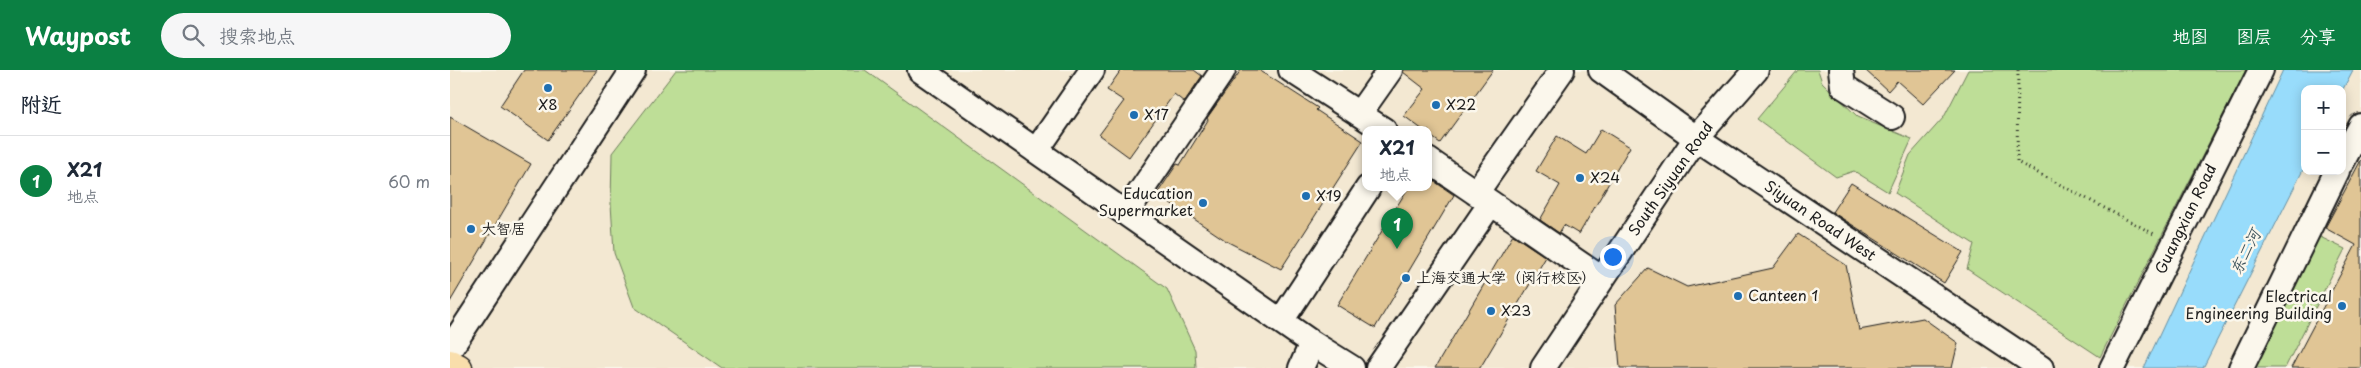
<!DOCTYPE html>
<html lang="zh">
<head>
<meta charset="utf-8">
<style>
	body { margin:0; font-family:"Playpen Sans","LXGW WenKai TC",sans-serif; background:#f6f6f7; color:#1f2937 }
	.controls { position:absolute; right:15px; top:15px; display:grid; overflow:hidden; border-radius:10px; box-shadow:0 2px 12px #0003 }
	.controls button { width:45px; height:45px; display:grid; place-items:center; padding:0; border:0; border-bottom:1px solid #e0e1e3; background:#fff; color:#1f2937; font:25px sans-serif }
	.you { position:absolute; left:1162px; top:186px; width:18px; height:18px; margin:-12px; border:4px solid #fff; border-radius:50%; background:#1a73e8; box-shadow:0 0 0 8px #1a73e833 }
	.badge { display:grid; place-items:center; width:32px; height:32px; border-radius:50%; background:#0b8043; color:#fff; font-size:16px; font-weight:700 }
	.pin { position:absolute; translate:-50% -41px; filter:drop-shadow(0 1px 2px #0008) }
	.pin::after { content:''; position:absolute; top:26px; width:18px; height:15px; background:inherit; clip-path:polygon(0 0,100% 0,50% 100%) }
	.popup { position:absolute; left:912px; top:56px; width:70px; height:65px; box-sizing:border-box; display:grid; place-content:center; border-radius:10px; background:#fff; filter:drop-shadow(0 1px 4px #0005); font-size:16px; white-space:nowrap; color:#747a83 }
	.popup b { font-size:19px; color:#1f2937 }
	.popup::after { content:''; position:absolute; left:50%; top:100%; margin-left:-10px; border:10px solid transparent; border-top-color:#fff }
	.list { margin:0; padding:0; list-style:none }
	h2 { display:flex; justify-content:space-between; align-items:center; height:65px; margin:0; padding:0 20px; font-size:21px }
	h2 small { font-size:16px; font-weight:400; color:#747a83 }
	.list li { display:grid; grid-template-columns:32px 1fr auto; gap:15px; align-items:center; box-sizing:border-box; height:90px; padding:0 20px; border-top:1px solid #e0e1e3 }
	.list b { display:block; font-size:19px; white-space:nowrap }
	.list p { margin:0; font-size:16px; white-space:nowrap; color:#747a83 }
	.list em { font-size:16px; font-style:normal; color:#747a83 }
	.icon { flex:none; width:28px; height:28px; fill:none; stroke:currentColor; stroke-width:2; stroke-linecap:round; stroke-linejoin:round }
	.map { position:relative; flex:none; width:1911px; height:298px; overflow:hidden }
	header { display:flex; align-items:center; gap:30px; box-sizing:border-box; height:70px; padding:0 25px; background:#0b8043; color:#fff }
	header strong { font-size:24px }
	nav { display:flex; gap:28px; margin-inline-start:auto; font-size:18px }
	.search { width:350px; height:45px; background:#f6f6f7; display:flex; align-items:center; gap:12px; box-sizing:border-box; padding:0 18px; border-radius:28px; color:#747a83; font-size:19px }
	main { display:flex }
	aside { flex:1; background:#fff }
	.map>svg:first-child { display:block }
	.built { fill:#f3e8d2; fill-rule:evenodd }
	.green { fill:#bede97; stroke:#6d7d5a }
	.water { fill:#98dcfb; stroke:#668fa2 }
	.building { fill:#e0c595; stroke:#1c1c1c }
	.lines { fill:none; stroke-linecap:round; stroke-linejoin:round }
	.minor-casing { stroke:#1c1c1c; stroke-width:28 }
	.highway-casing { stroke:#1c1c1c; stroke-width:31 }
	.path { stroke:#1c1c1c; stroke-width:3; stroke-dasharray:1 4; stroke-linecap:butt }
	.minor { stroke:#fbf7ec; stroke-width:24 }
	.highway { stroke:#f9deab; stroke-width:28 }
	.poi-dot { fill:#1f6fb2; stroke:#fbf7ec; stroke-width:2 }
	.labels { text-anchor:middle; stroke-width:5; stroke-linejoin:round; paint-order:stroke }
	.poi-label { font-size:15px; fill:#1c1c1c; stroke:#fbf7ec; text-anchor:start }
	.street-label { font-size:15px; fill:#1c1c1c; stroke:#fbf7ec }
	.water-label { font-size:16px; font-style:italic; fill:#41565f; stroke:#fbf7ec }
</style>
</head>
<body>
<header>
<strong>Waypost</strong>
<div class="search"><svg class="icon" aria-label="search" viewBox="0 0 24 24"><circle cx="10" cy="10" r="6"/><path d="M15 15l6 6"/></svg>搜索地点</div>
<nav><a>地图</a><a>图层</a><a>分享</a></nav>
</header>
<main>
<aside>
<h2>附近<small></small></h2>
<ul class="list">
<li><span class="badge">1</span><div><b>X21</b><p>地点</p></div><em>60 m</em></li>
</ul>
</aside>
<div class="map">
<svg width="1911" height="298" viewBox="0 0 1911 298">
	<rect width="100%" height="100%" fill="#fbf7ec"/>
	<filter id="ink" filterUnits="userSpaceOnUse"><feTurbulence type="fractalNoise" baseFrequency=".02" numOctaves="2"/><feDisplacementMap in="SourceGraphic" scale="10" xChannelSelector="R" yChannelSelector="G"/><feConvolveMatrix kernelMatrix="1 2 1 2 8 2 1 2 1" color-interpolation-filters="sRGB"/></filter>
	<g filter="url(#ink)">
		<!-- built -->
		<path class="built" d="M 0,0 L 1911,0 L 1911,298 L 0,298 ZM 1855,19 L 1892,19 L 1892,101 L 1855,101 ZM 916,60 L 978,60 L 978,118 L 916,118 Z"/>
		<!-- green -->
		<path class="green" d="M 226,0 L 415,0 L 717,219 L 745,280 L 746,298 L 272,298 L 184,237 L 164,183 L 161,134 L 162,83 Z
			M 1348,0 L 1368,0 L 1372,12 L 1408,47 L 1462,69 L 1438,122 L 1404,101 L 1386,107 L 1307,49 Z
			M 1518,0 L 1796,0 L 1650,287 L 1517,199 L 1524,174 L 1445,123 L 1460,85 L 1494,47 Z
			M 1866,165 L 1895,179 L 1835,298 L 1802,298 Z"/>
		<!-- water -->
		<path class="water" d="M 1833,0 L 1903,0 L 1892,21 L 1892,19 L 1855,19 L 1855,96 L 1753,298 L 1694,298 Z"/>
		<!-- building -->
		<path class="building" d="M 74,0 L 147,0 L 98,70 L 50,36 Z
			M 671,0 L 744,0 L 752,6 L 734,32 L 724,24 L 679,87 L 649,65 L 674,31 L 657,20 Z
			M 791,0 L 809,0 L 868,38 L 866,40 L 913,71 L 831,199 L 778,172 L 707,124 L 727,94 L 730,95 L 758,50 L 757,48 Z
			M 954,0 L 1043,0 L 990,73 L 978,64 L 978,60 L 973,60 L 954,46 L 975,19 L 953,2 Z
			M 1415,0 L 1505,0 L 1473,34 L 1447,11 L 1438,21 Z
			M 0,47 L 81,94 L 0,232 Z
			M 1151,59 L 1180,77 L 1129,164 L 1114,155 L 1109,163 L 1090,150 L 1110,115 L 1086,101 L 1107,66 L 1136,84 Z
			M 1911,90 L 1911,298 L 1841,298 L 1906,175 L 1875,158 Z
			M 978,107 L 1004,125 L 925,258 L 887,235 L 958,118 L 978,118 Z
			M 1401,113 L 1513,182 L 1494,213 L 1382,142 Z
			M 1348,164 L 1396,195 L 1409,260 L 1473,248 L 1508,273 L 1502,298 L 1170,298 L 1165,235 L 1198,198 L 1237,217 L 1323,198 Z
			M 1063,165 L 1096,187 L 1030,298 L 985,298 Z"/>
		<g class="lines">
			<!-- minor casing -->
			<g class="minor-casing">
				<path id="minor" d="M 470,0 L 862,273 L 902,298
					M 841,0 L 934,60
					M 1151,0 L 1246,68 L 1591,298
					M 1391,0 L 1393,16 L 1442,47
					M 909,44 L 940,0
					M 586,81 L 642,0
					M 978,90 L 1152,209
					M 1892,92 L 1911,56
					M 1026,123 L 1112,0
					M 676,143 L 773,0
					M 831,251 L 918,118
					M 0,279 L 183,0
					M 851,298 L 862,273
					M 928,298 L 1041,133
					M 1093,298 L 1246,68 L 1306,0
					M 1662,298 L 1811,0
					M 1791,298 L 1887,101"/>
			</g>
			<!-- highway casing -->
			<g class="highway-casing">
				<path id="highway" d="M 0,294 L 8,298"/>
			</g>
			<!-- path -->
			<path class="path" d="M 1568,0 L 1567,92 L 1704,164"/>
			<!-- minor -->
			<use href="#minor" class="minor"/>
			<!-- highway -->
			<use href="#highway" class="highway"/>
		</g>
	</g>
	<!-- markers -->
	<g class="poi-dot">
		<circle cx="98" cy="18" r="5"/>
		<circle cx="986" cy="35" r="5"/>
		<circle cx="684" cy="45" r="5"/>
		<circle cx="1130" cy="108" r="5"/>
		<circle cx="856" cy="126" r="5"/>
		<circle cx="753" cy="133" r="5"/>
		<circle cx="21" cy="159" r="5"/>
		<circle cx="956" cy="208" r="5"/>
		<circle cx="1288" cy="226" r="5"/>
		<circle cx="1892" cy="236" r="5"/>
		<circle cx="1041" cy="241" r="5"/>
	</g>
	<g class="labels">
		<!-- poi labels -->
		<g class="poi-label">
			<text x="98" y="40" text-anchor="middle">X8</text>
			<text x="996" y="40">X22</text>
			<text x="694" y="50">X17</text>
			<text x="1140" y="113">X24</text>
			<text x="743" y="129" text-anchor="end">Education<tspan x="743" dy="17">Supermarket</tspan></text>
			<text x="866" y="131">X19</text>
			<text x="31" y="164">大智居</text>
			<text x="966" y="213">上海交通大学（闵行校区）</text>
			<text x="1298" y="231">Canteen 1</text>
			<text x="1882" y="232" text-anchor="end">Electrical<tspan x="1882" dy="17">Engineering Building</tspan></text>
			<text x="1051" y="246">X23</text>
		</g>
		<!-- street labels -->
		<g class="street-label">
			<text transform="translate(1221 109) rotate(-55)" y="5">South Siyuan Road</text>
			<text transform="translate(1736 149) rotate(-64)" y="5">Guangxian Road</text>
			<text transform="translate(1370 151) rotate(34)" y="5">Siyuan Road West</text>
		</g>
		<!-- water labels -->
		<g class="water-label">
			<text transform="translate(1795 182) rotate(-63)" y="6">东二河</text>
		</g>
	</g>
</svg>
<div class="controls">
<button>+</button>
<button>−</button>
</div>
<div class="you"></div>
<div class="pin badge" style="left:947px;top:179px">1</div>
<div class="popup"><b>X21</b>地点</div>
</div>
</main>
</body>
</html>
